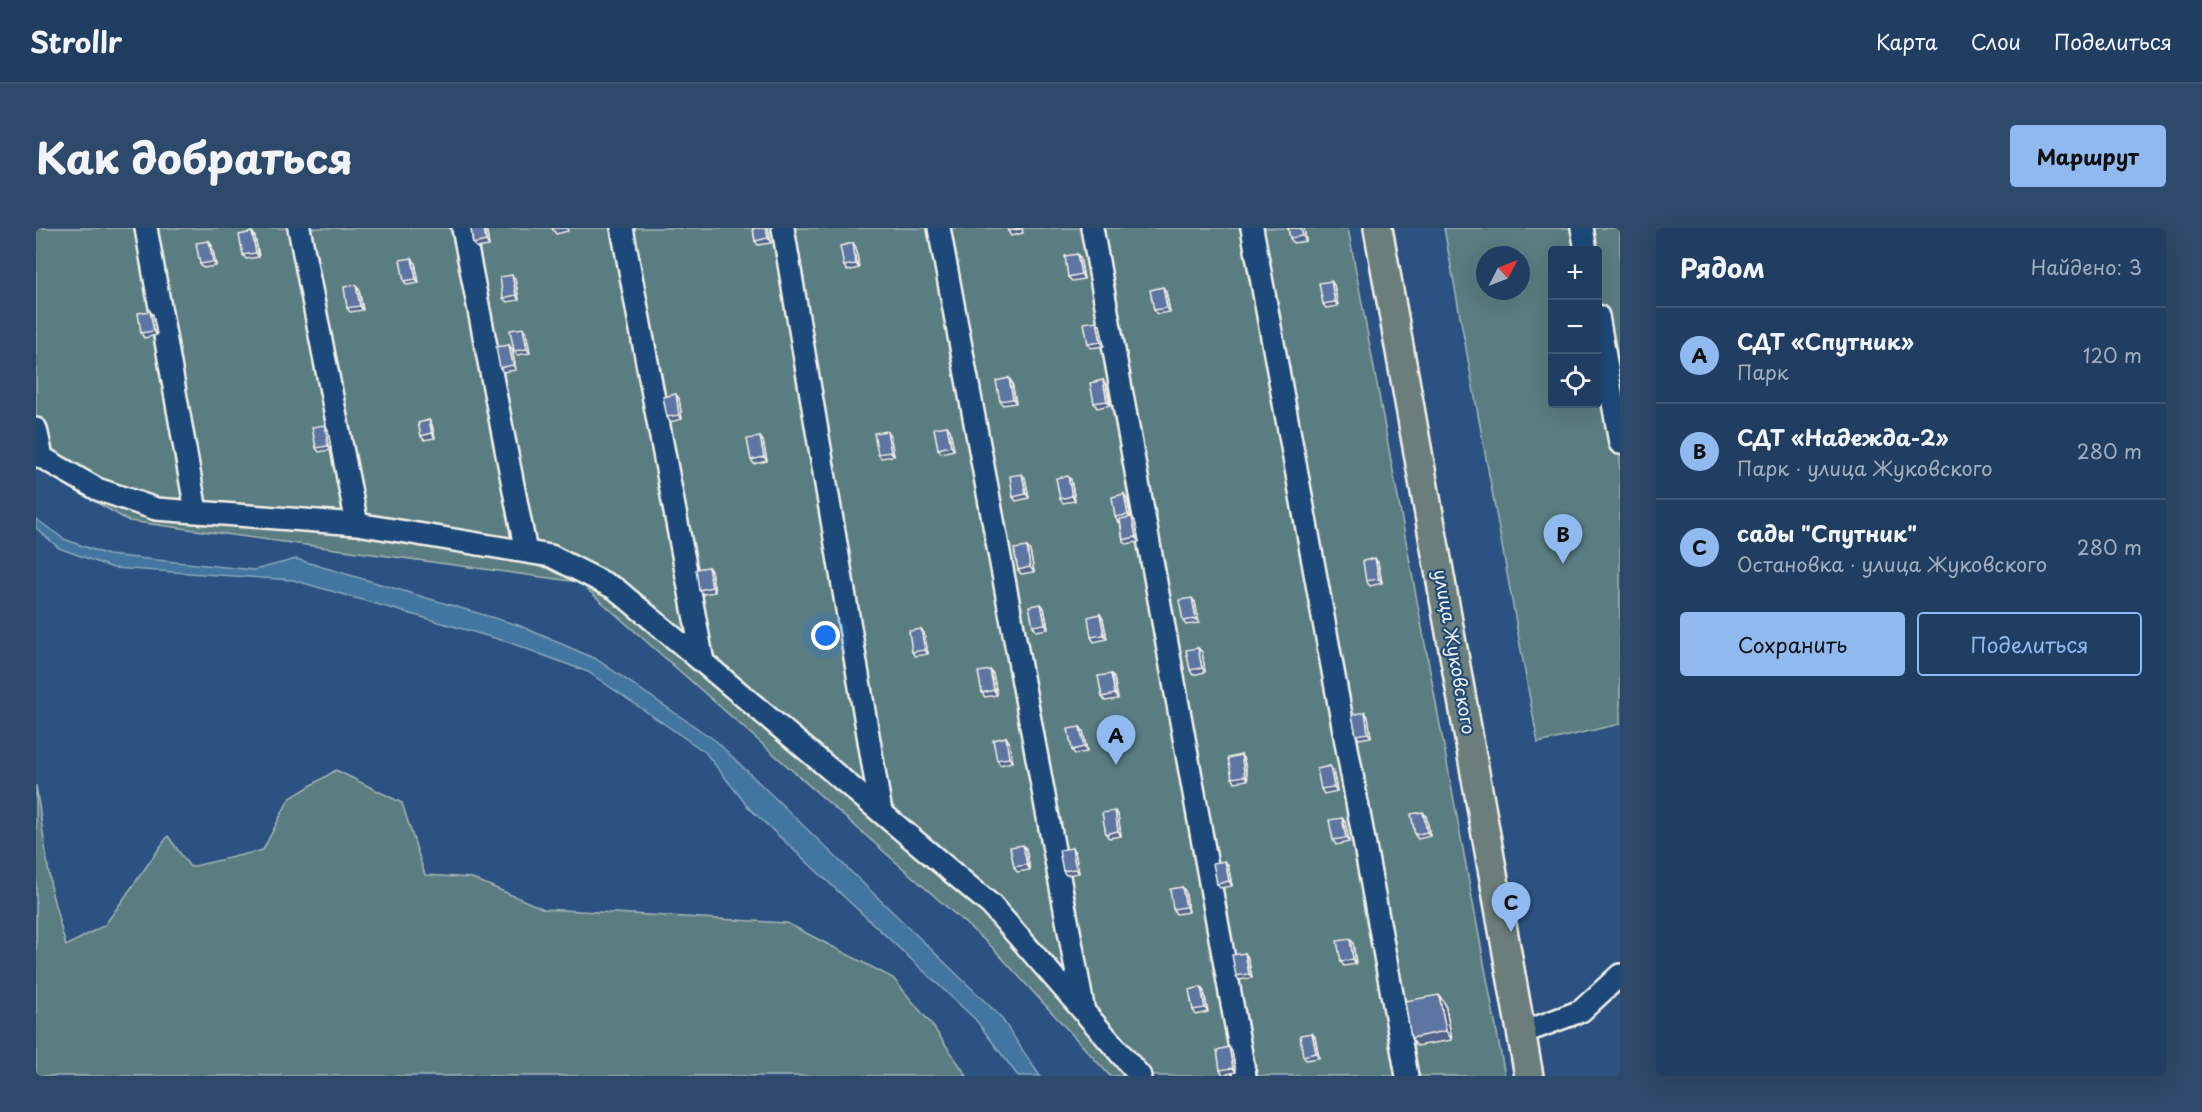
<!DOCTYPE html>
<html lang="ru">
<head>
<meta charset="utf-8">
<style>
	body { margin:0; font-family:"Playpen Sans",sans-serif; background:#2d496b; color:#f1f3f6 }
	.controls { position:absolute; right:18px; top:18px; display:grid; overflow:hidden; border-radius:6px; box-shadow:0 6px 24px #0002 }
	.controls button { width:54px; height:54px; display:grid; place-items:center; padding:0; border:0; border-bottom:2px solid #3d5777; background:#203e62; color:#f1f3f6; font:30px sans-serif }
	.compass { position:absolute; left:1440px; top:18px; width:54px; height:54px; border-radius:50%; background:#203e62; box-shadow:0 6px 24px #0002; rotate:48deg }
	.you { position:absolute; left:790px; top:408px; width:21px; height:21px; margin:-15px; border:4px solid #fff; border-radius:50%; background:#1a73e8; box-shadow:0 0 0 9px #1a73e833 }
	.badge { display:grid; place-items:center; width:39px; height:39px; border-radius:50%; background:#90b9f0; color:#111; font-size:20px; font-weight:700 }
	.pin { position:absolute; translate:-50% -50px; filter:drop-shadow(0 2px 3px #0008) }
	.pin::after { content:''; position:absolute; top:32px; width:21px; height:18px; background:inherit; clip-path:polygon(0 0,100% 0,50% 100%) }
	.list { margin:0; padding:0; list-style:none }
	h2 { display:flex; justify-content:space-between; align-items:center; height:78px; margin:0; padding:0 24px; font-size:26px }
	h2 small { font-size:20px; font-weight:400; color:#a2aebe }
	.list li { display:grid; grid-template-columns:39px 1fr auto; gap:18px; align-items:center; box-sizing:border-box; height:96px; padding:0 24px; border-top:2px solid #3d5777 }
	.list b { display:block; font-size:22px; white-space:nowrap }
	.list p { margin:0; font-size:20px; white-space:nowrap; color:#a2aebe }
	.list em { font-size:20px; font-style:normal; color:#a2aebe }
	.actions { display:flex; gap:12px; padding:18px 24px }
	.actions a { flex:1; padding:14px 0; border:2px solid #90b9f0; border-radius:6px; text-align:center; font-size:21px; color:#90b9f0 }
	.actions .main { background:#90b9f0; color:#111 }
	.icon { flex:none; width:33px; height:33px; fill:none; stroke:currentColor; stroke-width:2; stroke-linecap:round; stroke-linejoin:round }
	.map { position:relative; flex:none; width:1584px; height:848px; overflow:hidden; border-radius:6px }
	header { display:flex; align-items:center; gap:36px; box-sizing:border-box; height:84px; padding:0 30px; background:#203e62; border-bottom:2px solid #3d5777 }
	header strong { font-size:28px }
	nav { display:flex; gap:33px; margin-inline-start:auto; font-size:21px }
	.intro { display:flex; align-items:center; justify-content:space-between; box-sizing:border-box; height:144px; padding:0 36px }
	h1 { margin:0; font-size:42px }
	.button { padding:15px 27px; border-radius:6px; background:#90b9f0; color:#111; font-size:21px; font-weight:700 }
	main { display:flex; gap:36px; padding:0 36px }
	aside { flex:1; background:#203e62; border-radius:6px; box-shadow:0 6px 24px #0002 }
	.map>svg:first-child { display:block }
	.green { fill:#5a7d82; stroke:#a7b7b5; stroke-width:1.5; fill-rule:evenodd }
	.water { fill:#4376a0; stroke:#8aa7bd; stroke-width:1.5 }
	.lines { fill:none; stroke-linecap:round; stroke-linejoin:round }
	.minor-casing { stroke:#f4f1e8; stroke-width:26 }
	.major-casing { stroke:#f4f1e8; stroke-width:32 }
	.minor { stroke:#1f4a7a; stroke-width:21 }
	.major { stroke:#6c7e7c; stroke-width:27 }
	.wall { fill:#50648b; stroke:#f4f1e8; stroke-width:1.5 }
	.shaded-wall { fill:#415171; stroke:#f4f1e8; stroke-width:1.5 }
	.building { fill:#5d74a2; stroke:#f4f1e8; stroke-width:1.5 }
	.labels { text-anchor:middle; stroke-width:4.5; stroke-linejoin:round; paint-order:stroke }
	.street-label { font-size:18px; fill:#f4f1e8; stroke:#1f4a7a }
</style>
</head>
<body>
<header>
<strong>Strollr</strong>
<nav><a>Карта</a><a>Слои</a><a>Поделиться</a></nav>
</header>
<div class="intro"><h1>Как добраться</h1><a class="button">Маршрут</a></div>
<main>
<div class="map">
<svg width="1584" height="848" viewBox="0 0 1584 848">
	<rect width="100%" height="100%" fill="#2b5282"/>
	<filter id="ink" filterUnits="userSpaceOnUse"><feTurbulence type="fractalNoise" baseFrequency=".0167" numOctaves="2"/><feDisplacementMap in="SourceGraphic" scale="12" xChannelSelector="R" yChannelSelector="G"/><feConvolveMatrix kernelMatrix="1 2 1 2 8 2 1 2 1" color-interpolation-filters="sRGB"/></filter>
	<g filter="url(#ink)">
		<!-- green -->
		<path class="green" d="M 0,0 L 1312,0 L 1469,848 L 1074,848 L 956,719 L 543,354 L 93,293 L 0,240 Z
			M 1408,0 L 1584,0 L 1584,496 L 1502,515 ZM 1516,22 L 1562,22 L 1562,176 L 1516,176 ZM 1449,27 L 1485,27 L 1485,63 L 1449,63 Z
			M 300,542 L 366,575 L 389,647 L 436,650 L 508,681 L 751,695 L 857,750 L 896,797 L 931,848 L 0,848 L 0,557 L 16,666 L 30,718 L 69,697 L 132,608 L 154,639 L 227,622 L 253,571 Z"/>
		<!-- water -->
		<path class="water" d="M 0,291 L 28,311 L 72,327 L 218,342 L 260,331 L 482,397 L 560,431 L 680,513 L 964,788 L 1004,848 L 982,848 L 939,791 L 713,580 L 669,524 L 552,444 L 472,414 L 257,352 L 77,340 L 23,320 L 0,300 Z"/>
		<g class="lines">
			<!-- minor casing -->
			<g class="minor-casing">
				<path id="minor" d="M 110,0 L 160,283
					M 263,0 L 321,296
					M 427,0 L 490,324
					M 586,0 L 667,434
					M 747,0 L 845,584
					M 903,0 L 1048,784
					M 1056,0 L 1209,848
					M 1216,0 L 1371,848
					M 1546,0 L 1550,22
					M 1562,88 L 1584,215
					M 0,201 L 6,229
					M 0,226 L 61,261 L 120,281 L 321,296 L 515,328 L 580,361 L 955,677 L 1104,848
					M 1486,805 L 1545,783 L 1584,747"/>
			</g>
			<!-- major casing -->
			<g class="major-casing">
				<path id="major" d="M 1342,0 L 1493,848"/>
			</g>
			<!-- minor -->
			<use href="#minor" class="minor"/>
			<!-- major -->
			<use href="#major" class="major"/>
		</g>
		<!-- wall -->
		<path class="wall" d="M 435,0 L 450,0 L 453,18 L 441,20 L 437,16 Z
			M 516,0 L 531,0 L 532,3 L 520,6 Z
			M 717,0 L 732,0 L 735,15 L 722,17 L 719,13 Z
			M 986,0 L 987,5 L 975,8 L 972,3 Z
			M 1252,0 L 1268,0 L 1270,13 L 1257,15 L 1254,10 Z
			M 216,4 L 219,9 L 223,29 L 210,31 L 207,27 Z
			M 173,13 L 176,18 L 180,38 L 167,40 L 164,36 Z
			M 817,15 L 820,20 L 823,40 L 811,43 L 808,38 Z
			M 1041,26 L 1044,30 L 1048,51 L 1036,53 L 1032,49 Z
			M 376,30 L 379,35 L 383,55 L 371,57 L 368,53 Z
			M 479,51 L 483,72 L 471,74 L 467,70 Z
			M 1295,53 L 1298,57 L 1302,78 L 1290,80 L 1287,76 Z
			M 323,62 L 327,82 L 314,84 L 311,80 Z
			M 1130,64 L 1134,84 L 1121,86 L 1118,82 Z
			M 117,87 L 121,107 L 108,110 L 105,105 Z
			M 1064,97 L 1068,118 L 1055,120 L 1052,116 Z
			M 487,100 L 490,104 L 494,125 L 481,127 L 478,123 Z
			M 473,117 L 476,121 L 480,142 L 467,144 L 464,140 Z
			M 973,150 L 976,155 L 980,175 L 967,177 L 964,173 Z
			M 1067,152 L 1070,157 L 1074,177 L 1061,180 L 1058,175 Z
			M 643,171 L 646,191 L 634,194 L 631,189 Z
			M 393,192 L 396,197 L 399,210 L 388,212 L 385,208 Z
			M 911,198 L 914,202 L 918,222 L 905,225 L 902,221 Z
			M 292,202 L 295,222 L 283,224 L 280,220 Z
			M 854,207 L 858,228 L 845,230 L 842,226 Z
			M 724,209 L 727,213 L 731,233 L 718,236 L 715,232 Z
			M 989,250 L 993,270 L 980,273 L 977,269 Z
			M 1035,252 L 1039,273 L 1027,275 L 1024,271 Z
			M 1088,266 L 1091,271 L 1095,289 L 1096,289 L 1099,293 L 1103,314 L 1090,316 L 1087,312 L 1084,294 L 1082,294 L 1079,289 Z
			M 991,319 L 994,323 L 998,344 L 985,346 L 982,342 Z
			M 1342,335 L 1346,355 L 1334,358 L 1330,353 Z
			M 672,339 L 675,343 L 679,364 L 667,366 L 663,362 Z
			M 1159,374 L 1163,395 L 1150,397 L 1147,393 Z
			M 1005,376 L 1008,380 L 1012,401 L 1000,403 L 997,398 Z
			M 1064,386 L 1067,391 L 1071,411 L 1058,414 L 1055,409 Z
			M 885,401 L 888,405 L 892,426 L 879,428 L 876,424 Z
			M 1162,420 L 1166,424 L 1169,444 L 1157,447 L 1154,442 Z
			M 954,442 L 957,446 L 961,467 L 949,469 L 946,465 Z
			M 1075,446 L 1078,450 L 1082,471 L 1069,473 L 1066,469 Z
			M 1329,484 L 1332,489 L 1335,509 L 1323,511 L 1320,507 Z
			M 1087,492 L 1091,513 L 1079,515 L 1076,510 Z
			M 1044,499 L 1047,503 L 1051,524 L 1039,526 L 1036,522 Z
			M 970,509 L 973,514 L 976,534 L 964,537 L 961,532 Z
			M 1205,527 L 1208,532 L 1212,552 L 1199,554 L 1196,550 Z
			M 1297,543 L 1301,563 L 1288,566 L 1285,561 Z
			M 1082,587 L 1085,608 L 1073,610 L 1070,606 Z
			M 1390,588 L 1394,608 L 1382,611 L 1379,607 Z
			M 1306,590 L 1309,594 L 1313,614 L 1300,617 L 1297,612 Z
			M 1036,620 L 1039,624 L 1043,645 L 1030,647 L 1027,643 Z
			M 990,621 L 994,642 L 981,644 L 978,639 Z
			M 1192,637 L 1196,658 L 1184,660 L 1181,656 Z
			M 1146,659 L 1149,663 L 1153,684 L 1140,686 L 1137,681 Z
			M 1314,711 L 1317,715 L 1320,736 L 1308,738 L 1305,734 Z
			M 1209,725 L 1212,730 L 1216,750 L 1203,752 L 1200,748 Z
			M 1165,759 L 1168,764 L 1172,784 L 1160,787 L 1157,782 Z
			M 1409,776 L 1416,812 L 1381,818 L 1375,810 Z
			M 1279,809 L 1283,830 L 1270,832 L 1267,828 Z
			M 1193,819 L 1196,824 L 1200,844 L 1187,847 L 1184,842 Z"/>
		<!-- shaded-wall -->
		<path class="shaded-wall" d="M 448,0 L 450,0 L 453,18 L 450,13 Z
			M 730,0 L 732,0 L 735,15 L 732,10 Z
			M 1265,0 L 1268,0 L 1270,13 L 1267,8 Z
			M 216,4 L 219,9 L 223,29 L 220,25 Z
			M 173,13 L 176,18 L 180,38 L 177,34 Z
			M 817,15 L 820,20 L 823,40 L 820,36 Z
			M 1041,26 L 1044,30 L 1048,51 L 1045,46 Z
			M 376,30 L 379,35 L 383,55 L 380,51 Z
			M 476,47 L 479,51 L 483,72 L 480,67 Z
			M 1295,53 L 1298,57 L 1302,78 L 1299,74 Z
			M 320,57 L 323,62 L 327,82 L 324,78 Z
			M 1127,59 L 1130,64 L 1134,84 L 1131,80 Z
			M 114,83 L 117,87 L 121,107 L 118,103 Z
			M 1061,93 L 1064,97 L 1068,118 L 1065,114 Z
			M 487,100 L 490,104 L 494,125 L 491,121 Z
			M 473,117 L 476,121 L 480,142 L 477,137 Z
			M 973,150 L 976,155 L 980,175 L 977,171 Z
			M 1067,152 L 1070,157 L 1074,177 L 1071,173 Z
			M 640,166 L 643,171 L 646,191 L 643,187 Z
			M 393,192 L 396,197 L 399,210 L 396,205 Z
			M 289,197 L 292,202 L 295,222 L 292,218 Z
			M 911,198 L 914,202 L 918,222 L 915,218 Z
			M 851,203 L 854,207 L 858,228 L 855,224 Z
			M 724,209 L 727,213 L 731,233 L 728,229 Z
			M 986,246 L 989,250 L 993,270 L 990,266 Z
			M 1032,248 L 1035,252 L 1039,273 L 1036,268 Z
			M 1088,266 L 1091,271 L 1095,291 L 1092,287 Z
			M 1096,289 L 1099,293 L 1103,314 L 1100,309 Z
			M 991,319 L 994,323 L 998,344 L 994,339 Z
			M 1339,330 L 1342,335 L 1346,355 L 1343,351 Z
			M 672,339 L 675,343 L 679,364 L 676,359 Z
			M 1156,370 L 1159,374 L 1163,395 L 1160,391 Z
			M 1005,376 L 1008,380 L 1012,401 L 1009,396 Z
			M 1064,386 L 1067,391 L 1071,411 L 1068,407 Z
			M 885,401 L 888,405 L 892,426 L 889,422 Z
			M 1162,420 L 1166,424 L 1169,444 L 1166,440 Z
			M 954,442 L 957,446 L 961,467 L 958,462 Z
			M 1075,446 L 1078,450 L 1082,471 L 1079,466 Z
			M 1329,484 L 1332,489 L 1335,509 L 1332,505 Z
			M 1084,488 L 1087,492 L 1091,513 L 1088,508 Z
			M 1044,499 L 1047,503 L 1051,524 L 1048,519 Z
			M 970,509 L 973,514 L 976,534 L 973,530 Z
			M 1205,527 L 1208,532 L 1212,552 L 1209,548 Z
			M 1294,538 L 1297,543 L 1301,563 L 1298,559 Z
			M 1079,583 L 1082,587 L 1085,608 L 1082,603 Z
			M 1387,584 L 1390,588 L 1394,608 L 1391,604 Z
			M 1306,590 L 1309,594 L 1313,614 L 1310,610 Z
			M 987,617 L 990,621 L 994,642 L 991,637 Z
			M 1036,620 L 1039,624 L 1043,645 L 1040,641 Z
			M 1189,633 L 1192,637 L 1196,658 L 1193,653 Z
			M 1146,659 L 1149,663 L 1153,684 L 1150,679 Z
			M 1314,711 L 1317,715 L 1320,736 L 1317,731 Z
			M 1209,725 L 1212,730 L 1216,750 L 1213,746 Z
			M 1165,759 L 1168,764 L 1172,784 L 1169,780 Z
			M 1403,767 L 1409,776 L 1416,812 L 1410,803 Z
			M 1276,805 L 1279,809 L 1283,830 L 1280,825 Z
			M 1193,819 L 1196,824 L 1200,844 L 1197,840 Z"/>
		<!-- building -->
		<path class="building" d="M 435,0 L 448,0 L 450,13 L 437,16 Z
			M 717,0 L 730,0 L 732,10 L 719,13 Z
			M 971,0 L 984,0 L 984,1 L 972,3 Z
			M 1252,0 L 1265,0 L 1267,8 L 1254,10 Z
			M 216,4 L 220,25 L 207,27 L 203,7 Z
			M 173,13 L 177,34 L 164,36 L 160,15 Z
			M 817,15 L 820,36 L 808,38 L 804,18 Z
			M 1041,26 L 1045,46 L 1032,49 L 1029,28 Z
			M 376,30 L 380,51 L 368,53 L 364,32 Z
			M 476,47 L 480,67 L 467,70 L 464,49 Z
			M 1295,53 L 1299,74 L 1287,76 L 1283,55 Z
			M 320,57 L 324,78 L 311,80 L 308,59 Z
			M 1127,59 L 1131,80 L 1118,82 L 1114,62 Z
			M 114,83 L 118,103 L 105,105 L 102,85 Z
			M 1061,93 L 1065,114 L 1052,116 L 1048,95 Z
			M 487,100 L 491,121 L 478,123 L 474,102 Z
			M 473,117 L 477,137 L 464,140 L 460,119 Z
			M 973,150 L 977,171 L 964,173 L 960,153 Z
			M 1067,152 L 1071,173 L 1058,175 L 1054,155 Z
			M 640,166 L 643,187 L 631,189 L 627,169 Z
			M 393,192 L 396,205 L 385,208 L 382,195 Z
			M 289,197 L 292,218 L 280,220 L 276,199 Z
			M 911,198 L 915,218 L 902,221 L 898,200 Z
			M 851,203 L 855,224 L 842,226 L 838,205 Z
			M 724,209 L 728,229 L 715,232 L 711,211 Z
			M 986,246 L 990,266 L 977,269 L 974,248 Z
			M 1032,248 L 1036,268 L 1024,271 L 1020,250 Z
			M 1088,266 L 1092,287 L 1079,289 L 1076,269 Z
			M 1096,289 L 1100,309 L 1087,312 L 1084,291 Z
			M 991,319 L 994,339 L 982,342 L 978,321 Z
			M 1339,330 L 1343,351 L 1330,353 L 1327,333 Z
			M 672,339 L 676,359 L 663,362 L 660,341 Z
			M 1156,370 L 1160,391 L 1147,393 L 1143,372 Z
			M 1005,376 L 1009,396 L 997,398 L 993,378 Z
			M 1064,386 L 1068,407 L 1055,409 L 1052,389 Z
			M 885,401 L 889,422 L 876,424 L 873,403 Z
			M 1162,420 L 1166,440 L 1154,442 L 1150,422 Z
			M 954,442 L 958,462 L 946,465 L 942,444 Z
			M 1075,446 L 1079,466 L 1066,469 L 1062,448 Z
			M 1329,484 L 1332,505 L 1320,507 L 1316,487 Z
			M 1084,488 L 1088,508 L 1076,510 L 1072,490 Z
			M 1044,499 L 1048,519 L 1036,522 L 1032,501 Z
			M 970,509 L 973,530 L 961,532 L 957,512 Z
			M 1205,527 L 1209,548 L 1196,550 L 1192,530 Z
			M 1294,538 L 1298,559 L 1285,561 L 1281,541 Z
			M 1079,583 L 1082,603 L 1070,606 L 1066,585 Z
			M 1387,584 L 1391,604 L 1379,607 L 1375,586 Z
			M 1306,590 L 1310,610 L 1297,612 L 1293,592 Z
			M 987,617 L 991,637 L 978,639 L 974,619 Z
			M 1036,620 L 1040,641 L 1027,643 L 1023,622 Z
			M 1189,633 L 1193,653 L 1181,656 L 1177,635 Z
			M 1146,659 L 1150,679 L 1137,681 L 1134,661 Z
			M 1314,711 L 1317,731 L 1305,734 L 1301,713 Z
			M 1209,725 L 1213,746 L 1200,748 L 1196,727 Z
			M 1165,759 L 1169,780 L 1157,782 L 1153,762 Z
			M 1403,767 L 1410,803 L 1375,810 L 1369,773 Z
			M 1276,805 L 1280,825 L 1267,828 L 1264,807 Z
			M 1193,819 L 1197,840 L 1184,842 L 1181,822 Z"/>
	</g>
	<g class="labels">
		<!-- street labels -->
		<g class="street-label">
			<text transform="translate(1418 424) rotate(80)" y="6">улица Жуковского</text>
		</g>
	</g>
</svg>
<div class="controls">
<button>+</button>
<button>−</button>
<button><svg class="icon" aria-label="locate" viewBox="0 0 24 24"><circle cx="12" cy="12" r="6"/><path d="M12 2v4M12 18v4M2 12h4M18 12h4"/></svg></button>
</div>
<svg class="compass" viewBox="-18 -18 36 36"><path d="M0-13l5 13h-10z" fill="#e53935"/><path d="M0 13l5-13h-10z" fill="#a2aebe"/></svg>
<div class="you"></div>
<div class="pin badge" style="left:1080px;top:537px">A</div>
<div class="pin badge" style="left:1527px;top:336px">B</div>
<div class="pin badge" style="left:1475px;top:704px">C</div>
</div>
<aside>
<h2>Рядом<small>Найдено: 3</small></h2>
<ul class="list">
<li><span class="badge">A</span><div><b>СДТ «Спутник»</b><p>Парк</p></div><em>120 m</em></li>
<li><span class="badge">B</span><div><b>СДТ «Надежда-2»</b><p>Парк · улица Жуковского</p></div><em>280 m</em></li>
<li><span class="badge">C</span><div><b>сады &quot;Спутник&quot;</b><p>Остановка · улица Жуковского</p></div><em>280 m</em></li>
</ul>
<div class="actions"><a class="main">Сохранить</a><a>Поделиться</a></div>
</aside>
</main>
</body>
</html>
